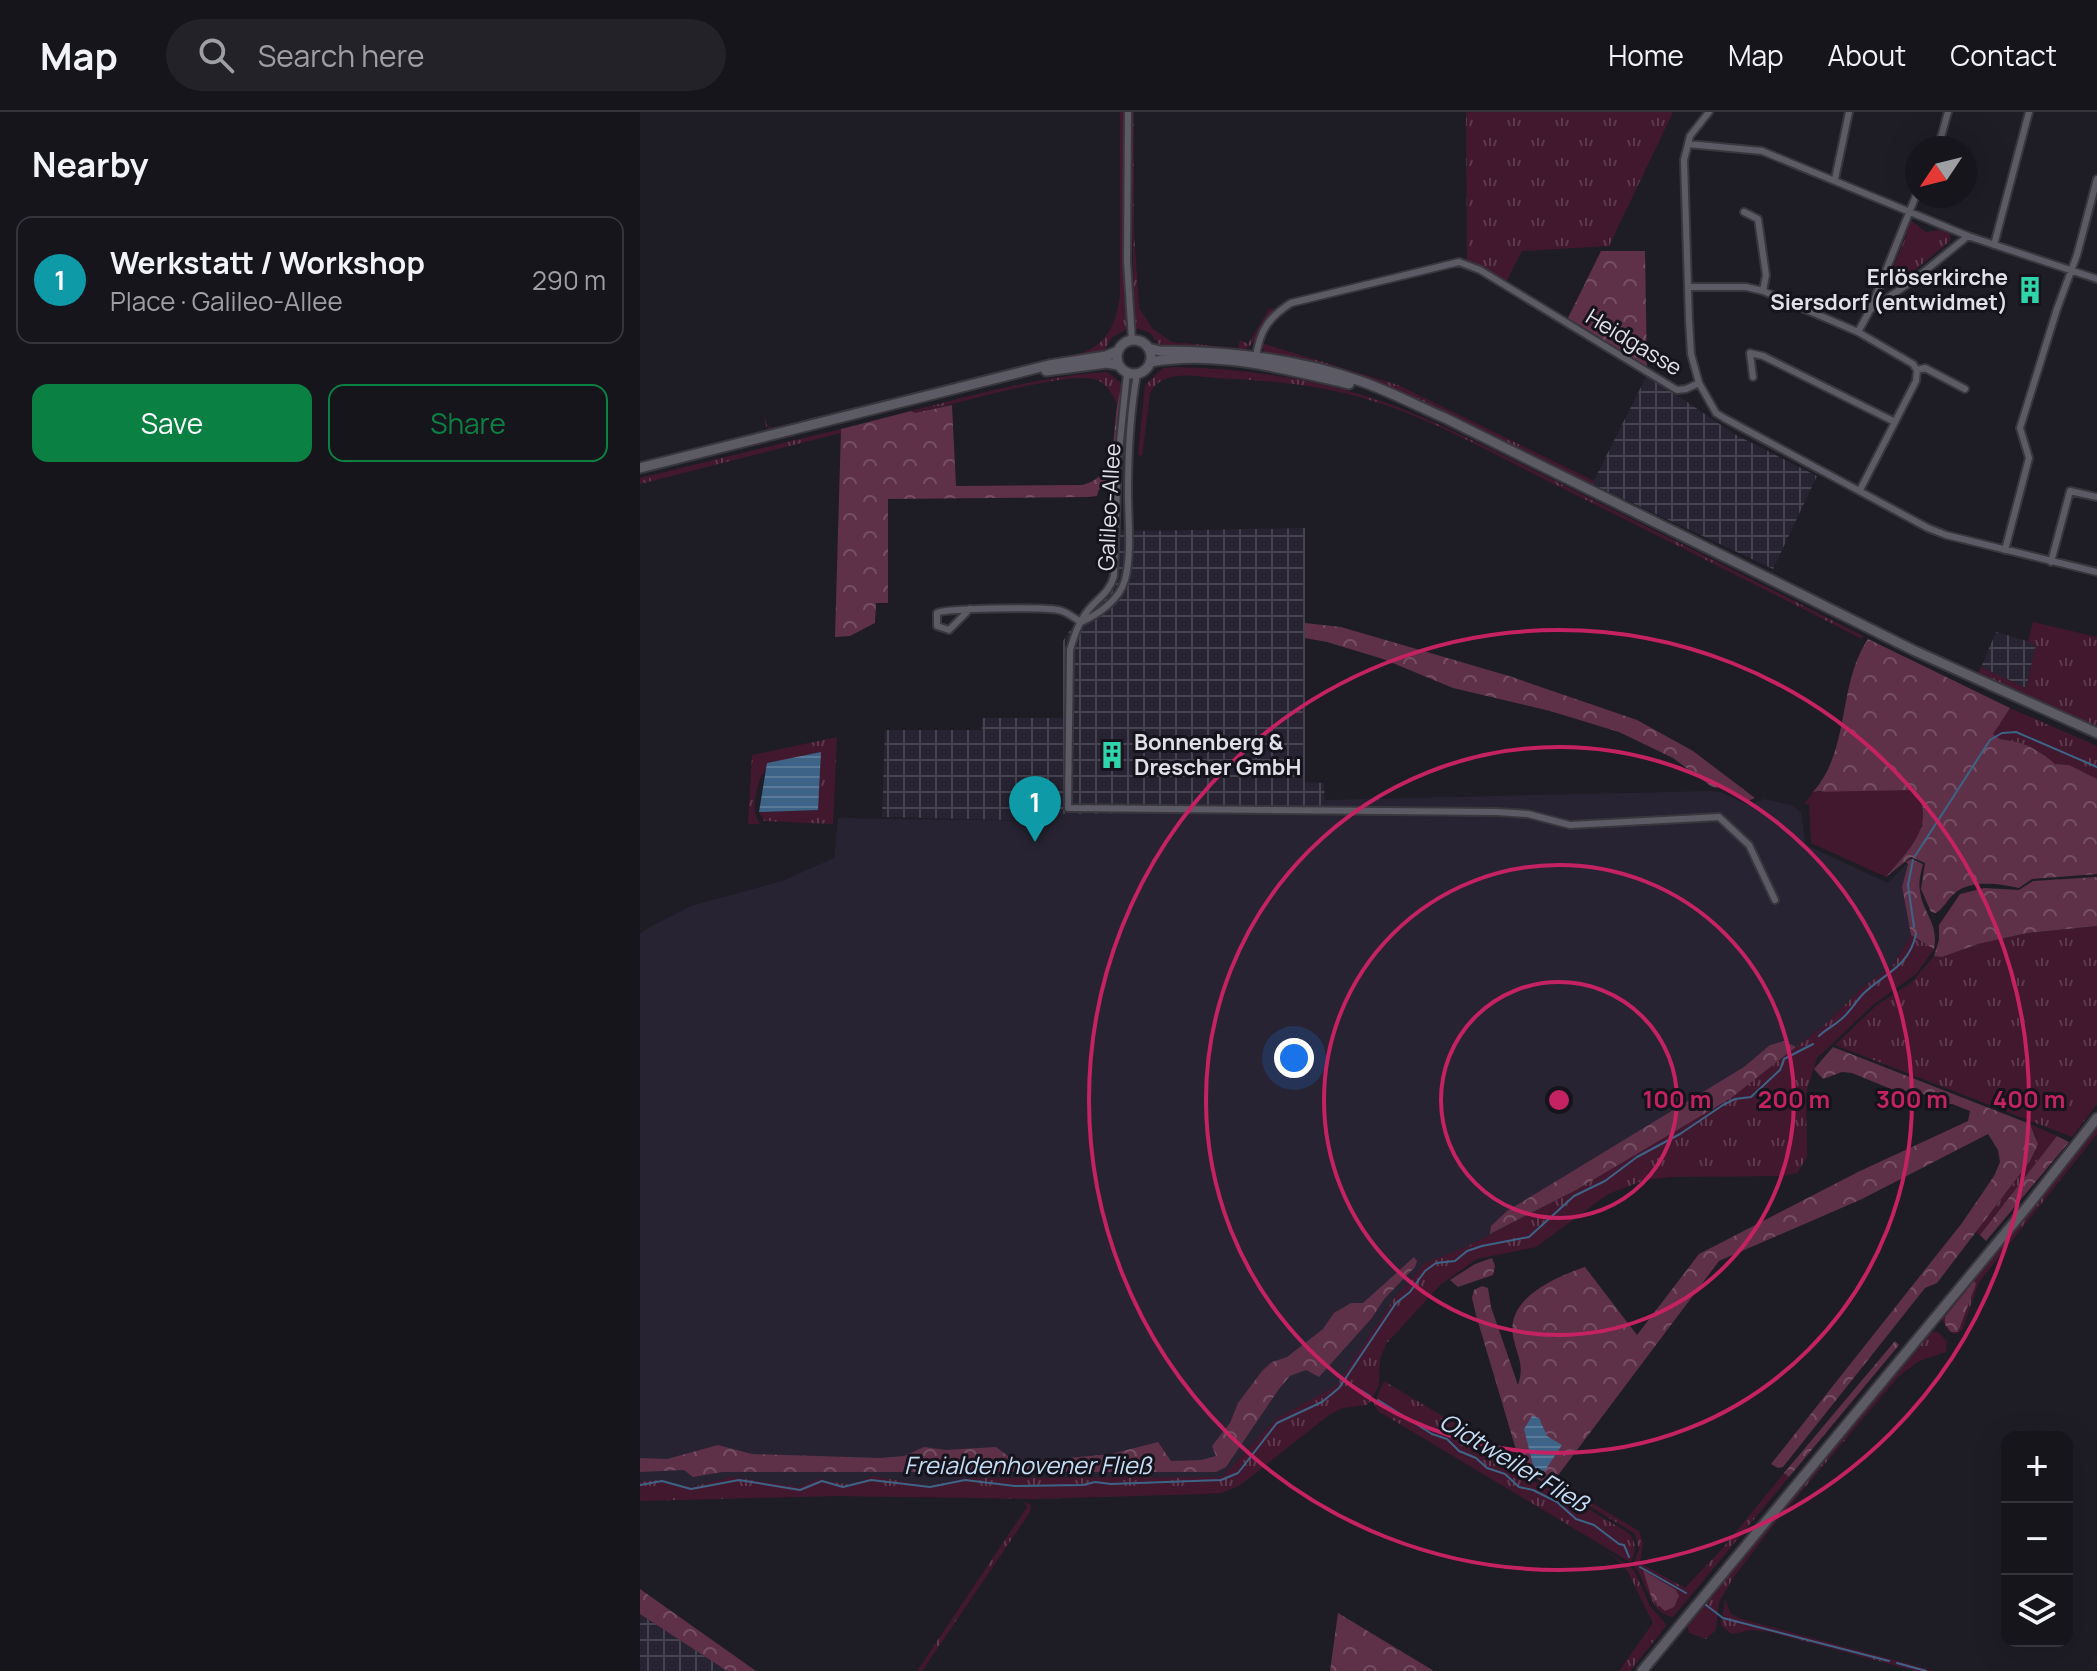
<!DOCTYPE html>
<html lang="en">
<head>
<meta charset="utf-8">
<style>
	body { margin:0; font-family:Manrope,sans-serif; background:#232229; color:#f1f3f6 }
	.controls { position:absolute; right:24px; bottom:24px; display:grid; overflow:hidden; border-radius:16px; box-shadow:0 8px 32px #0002 }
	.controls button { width:72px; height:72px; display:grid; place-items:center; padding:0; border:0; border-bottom:2px solid #35343b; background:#16151c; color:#f1f3f6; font:40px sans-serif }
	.compass { position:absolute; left:1265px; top:24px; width:72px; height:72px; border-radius:50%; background:#16151c; box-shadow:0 8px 32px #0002; rotate:235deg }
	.you { position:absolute; left:654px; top:946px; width:28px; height:28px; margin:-20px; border:6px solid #fff; border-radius:50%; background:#1a73e8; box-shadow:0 0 0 12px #1a73e833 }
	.badge { display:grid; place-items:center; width:52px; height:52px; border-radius:50%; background:#0b8043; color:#fff; font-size:26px; font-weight:700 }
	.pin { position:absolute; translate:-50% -66px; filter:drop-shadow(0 2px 4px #0008) }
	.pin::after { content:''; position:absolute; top:42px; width:28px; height:24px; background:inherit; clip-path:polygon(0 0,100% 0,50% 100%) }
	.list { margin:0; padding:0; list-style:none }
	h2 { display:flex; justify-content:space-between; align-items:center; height:104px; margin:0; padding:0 32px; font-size:34px }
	h2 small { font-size:26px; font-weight:400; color:#9e9fa3 }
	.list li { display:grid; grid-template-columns:52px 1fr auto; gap:24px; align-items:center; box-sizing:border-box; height:128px; margin:0 16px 16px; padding:0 16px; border:2px solid #35343b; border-radius:16px }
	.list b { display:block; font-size:30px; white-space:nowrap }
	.list p { margin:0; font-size:26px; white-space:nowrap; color:#9e9fa3 }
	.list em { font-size:26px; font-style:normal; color:#9e9fa3 }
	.actions { display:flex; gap:16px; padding:24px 32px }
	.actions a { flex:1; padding:18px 0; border:2px solid #0b8043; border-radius:16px; text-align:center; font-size:28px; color:#0b8043 }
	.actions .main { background:#0b8043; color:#fff }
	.icon { flex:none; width:44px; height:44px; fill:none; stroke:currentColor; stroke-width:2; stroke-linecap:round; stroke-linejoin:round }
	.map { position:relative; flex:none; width:1457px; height:1559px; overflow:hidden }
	header { display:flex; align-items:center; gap:48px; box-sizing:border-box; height:112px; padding:0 40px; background:#16151c; border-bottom:2px solid #35343b }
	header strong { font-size:38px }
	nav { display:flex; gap:44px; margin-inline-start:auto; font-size:28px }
	.search { width:560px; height:72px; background:#232229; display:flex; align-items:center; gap:20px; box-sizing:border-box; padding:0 28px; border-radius:44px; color:#9e9fa3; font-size:30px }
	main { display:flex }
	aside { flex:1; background:#16151c }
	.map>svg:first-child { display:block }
	.built { fill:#272332 }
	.industrial { fill:url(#industrial-grid) }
	.grass { fill:url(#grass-tufts) }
	.forest { fill:url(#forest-crowns) }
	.park { fill:#42182f }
	.water { fill:url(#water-rules) }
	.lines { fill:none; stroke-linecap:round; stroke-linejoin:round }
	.stream { stroke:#3d6487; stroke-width:2 }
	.street-casing { stroke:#39373e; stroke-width:10 }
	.secondary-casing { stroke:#39373e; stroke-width:13 }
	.street { stroke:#5c5a64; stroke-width:6 }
	.secondary { stroke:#5c5a64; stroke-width:9 }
	.ring { fill:none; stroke:#c42262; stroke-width:4 }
	.labels { text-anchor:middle; stroke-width:6; stroke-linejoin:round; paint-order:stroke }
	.poi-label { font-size:22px; font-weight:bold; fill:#e2e0e7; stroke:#15131c; text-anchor:end }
	.street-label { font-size:22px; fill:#e2e0e7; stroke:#15131c }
	.water-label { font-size:24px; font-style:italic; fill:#c4ddf4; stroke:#15131c }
	.centre { fill:#c42262; stroke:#15131c; stroke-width:4 }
	.ring-label { font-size:24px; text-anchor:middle; font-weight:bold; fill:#c42262; stroke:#15131c; stroke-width:6; stroke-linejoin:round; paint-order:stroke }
</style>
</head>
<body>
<header>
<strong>Map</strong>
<div class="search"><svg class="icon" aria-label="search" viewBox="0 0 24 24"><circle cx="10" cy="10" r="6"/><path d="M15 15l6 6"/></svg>Search here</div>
<nav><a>Home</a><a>Map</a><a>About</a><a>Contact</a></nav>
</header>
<main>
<aside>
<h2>Nearby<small></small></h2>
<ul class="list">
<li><span class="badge" style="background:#0f9aa8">1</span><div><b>Werkstatt / Workshop</b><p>Place · Galileo-Allee</p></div><em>290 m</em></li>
</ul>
<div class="actions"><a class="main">Save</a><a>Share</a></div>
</aside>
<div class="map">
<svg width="1457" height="1559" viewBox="0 0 1457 1559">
	<defs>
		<pattern id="industrial-grid" width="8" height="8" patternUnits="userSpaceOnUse" patternTransform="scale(2)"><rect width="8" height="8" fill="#272332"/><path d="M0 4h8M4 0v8" fill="none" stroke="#464350"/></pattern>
		<pattern id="grass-tufts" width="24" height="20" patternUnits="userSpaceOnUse" patternTransform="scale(2)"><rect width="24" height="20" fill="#42182f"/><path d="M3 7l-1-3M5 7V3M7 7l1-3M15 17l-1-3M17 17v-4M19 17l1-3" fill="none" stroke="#5d394d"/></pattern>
		<pattern id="forest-crowns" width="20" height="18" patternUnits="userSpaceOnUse" patternTransform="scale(2)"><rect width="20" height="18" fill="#5e3149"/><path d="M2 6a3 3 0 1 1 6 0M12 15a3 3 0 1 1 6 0" fill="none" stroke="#754f63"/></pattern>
		<pattern id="water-rules" width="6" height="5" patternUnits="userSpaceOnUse" patternTransform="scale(2)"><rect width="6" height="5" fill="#3d6487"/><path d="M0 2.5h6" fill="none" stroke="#597a98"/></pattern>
	</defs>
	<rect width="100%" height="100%" fill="#1e1c25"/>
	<!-- built -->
	<path class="built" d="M 1071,679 L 1081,680 L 1108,693 L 1124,687 L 1151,693 L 1161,700 L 1165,730 L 1168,734 L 1248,771 L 1268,750 L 1262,775 L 1271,823 L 1252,855 L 1223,875 L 1181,916 L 1146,943 L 936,1078 L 826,1135 L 785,1152 L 753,1188 L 696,1275 L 636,1307 L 582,1365 L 326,1366 L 289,1374 L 233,1364 L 211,1373 L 177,1367 L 159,1375 L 91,1365 L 50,1375 L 16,1368 L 0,1370 L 0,822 L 8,816 L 51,794 L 142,769 L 194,746 L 198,706 L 409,709 L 415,702 L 471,702 L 472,693 L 684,695 L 685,688 Z"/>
	<!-- industrial -->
	<path class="industrial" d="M 1007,263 L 1096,323 L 1177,364 L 1133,457 L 952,372 Z
		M 665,416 L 665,670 L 684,671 L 685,695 L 473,693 L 472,702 L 415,702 L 409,709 L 242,705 L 245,618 L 342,618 L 342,606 L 423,606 L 423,529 L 443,498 L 460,486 L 468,476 L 474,459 L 475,417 L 501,419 Z
		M 1356,520 L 1397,532 L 1386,576 L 1341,555 Z
		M 0,1502 L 87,1559 L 0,1559 Z"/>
	<!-- grass -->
	<path class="grass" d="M 480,0 L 484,0 L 484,177 L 487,217 L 471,226 L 463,242 L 133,318 L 126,315 L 125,304 L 127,313 L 132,316 L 439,242 C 468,233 476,211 480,183 Z
		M 491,0 L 494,0 L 494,119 L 499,196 L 513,217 L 532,230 L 598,236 L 600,228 L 608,232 L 629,197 L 634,196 C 623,212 618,234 599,240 L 523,237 L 509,220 L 494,216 Z
		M 826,0 L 1033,0 L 969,134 L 882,139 L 866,170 L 827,148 Z
		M 1270,108 L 1286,120 L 1301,118 L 1311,123 L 1310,129 L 1253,176 L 1247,171 L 1266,124 L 1265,114 Z
		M 621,231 L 758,273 L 954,369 L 952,372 L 779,289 L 717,265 L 625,242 Z
		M 537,255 C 609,257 679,267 747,291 C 815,317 880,352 945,384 C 1038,430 1131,477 1223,524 L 1222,527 C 1118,474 1013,421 908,369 C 844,337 778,299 708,282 C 665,271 620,268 576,266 C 553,264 523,257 510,281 L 502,344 L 498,343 L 505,273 L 523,256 Z
		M 467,260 L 484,273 L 476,291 C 472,281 467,272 457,268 C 430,257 310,294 275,301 L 271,299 C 336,283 400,264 467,260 Z
		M 201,317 L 201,321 L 0,372 L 0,366 Z
		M 1393,510 L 1457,525 L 1457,619 L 1337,564 L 1341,555 L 1386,576 L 1396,533 L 1388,530 Z
		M 1370,596 L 1457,634 L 1457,667 L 1429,653 L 1415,652 C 1403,641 1388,632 1372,629 C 1363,627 1360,629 1353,622 Z
		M 197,625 L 193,712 L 124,709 L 119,700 L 178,698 L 127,651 C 128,660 123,659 120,667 C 115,682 111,699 120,712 L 108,712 L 112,643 Z
		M 1457,814 L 1457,992 L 1432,1025 L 1195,933 L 1237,893 L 1272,870 L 1294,844 L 1302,845 L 1338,832 L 1387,821 Z
		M 1271,823 L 1294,837 L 1276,862 L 1234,892 L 1177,946 L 1166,981 L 1167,1045 L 1157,1061 L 1143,1064 L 1032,1065 L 1005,1068 L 968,1082 L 896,1135 L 837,1147 L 800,1173 L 746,1232 L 740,1247 L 739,1273 L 731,1289 L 727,1293 L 702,1296 L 689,1303 L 599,1374 L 581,1381 L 565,1382 L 393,1387 L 196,1384 L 0,1389 L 0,1370 L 16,1368 L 51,1375 L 91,1365 L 159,1375 L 177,1367 L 211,1373 L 233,1364 L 289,1374 L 326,1366 L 582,1365 L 636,1307 L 696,1274 L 753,1188 L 785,1151 L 826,1135 L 936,1078 L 1091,985 L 1181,916 L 1223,875 L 1252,855 Z
		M 1390,1012 L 1417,1024 L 1340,1123 L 1336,1120 L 1390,1049 L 1397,1026 Z
		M 1457,1013 L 1457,1022 L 1339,1170 L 1322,1218 L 1316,1222 L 1308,1219 L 1302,1207 L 1306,1198 Z
		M 1297,1219 L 1307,1229 L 1306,1240 L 1279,1249 L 1259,1264 L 1135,1411 L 1093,1466 L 1079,1490 L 1076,1518 L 1066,1527 L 1049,1521 L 1047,1512 L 1052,1503 L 1287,1222 Z
		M 744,1269 L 874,1347 L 880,1360 L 893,1369 L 928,1385 L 987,1420 C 997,1429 997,1440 990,1450 L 738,1299 L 734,1292 Z
		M 1144,1361 L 1149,1365 L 1033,1505 C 1008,1501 1008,1469 993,1453 L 999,1438 L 995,1422 L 930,1382 L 932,1379 L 999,1419 L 1003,1431 L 1000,1451 L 1045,1476 L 1082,1437 Z
		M 384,1390 L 391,1393 L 390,1400 L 282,1559 L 277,1559 L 387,1395 Z
		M 957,1433 L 994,1458 L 1010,1494 L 1025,1511 L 1026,1514 L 990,1559 L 979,1559 L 1013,1511 L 988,1460 L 978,1448 Z
		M 1085,1487 L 1091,1502 L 1101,1507 L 1295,1559 L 1276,1559 L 1130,1520 L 1112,1518 L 1091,1522 L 1081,1513 Z"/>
	<!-- forest -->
	<path class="forest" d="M 961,139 L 1005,139 L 1007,256 L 927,208 Z
		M 483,279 L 475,378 L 459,377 L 457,384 L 448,385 L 248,387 L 248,491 L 236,491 L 235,511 L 210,524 L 195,525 L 201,317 L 271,299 L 275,301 L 312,293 L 316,374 L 442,373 C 483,364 470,312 480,280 Z
		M 665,511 L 701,515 L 869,564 L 997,608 L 1053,639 L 1115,686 L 1108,689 L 1082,676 L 1072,675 L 1033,646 L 979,620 L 910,599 L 813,576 L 743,547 L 687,530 L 665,526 Z
		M 1228,527 L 1370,596 L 1353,622 C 1360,629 1363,627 1372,629 C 1388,632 1403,641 1415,652 L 1429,653 L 1457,667 L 1457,762 L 1392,767 L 1379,776 C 1360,772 1330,767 1314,782 C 1307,788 1304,796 1296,801 L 1291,800 L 1281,777 L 1285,751 L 1271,745 L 1246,765 L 1283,713 L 1180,679 L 1173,680 C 1211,637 1197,573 1228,527 Z
		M 1271,747 L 1283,752 C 1281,761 1278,770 1280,779 C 1283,802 1299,811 1294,837 L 1271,823 L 1262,775 L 1268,752 L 1266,750 Z
		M 1457,765 L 1457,814 L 1387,821 L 1338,832 L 1302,845 L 1294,844 L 1299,828 L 1299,813 L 1320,782 L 1344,776 L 1379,778 L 1393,769 Z
		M 1144,929 L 1156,935 L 1091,986 L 936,1078 L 850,1122 L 851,1114 L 867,1099 L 1104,955 L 1130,933 Z
		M 1193,935 L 1390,1012 L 1398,1032 L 1390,1049 L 1297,1171 L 1285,1176 L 1143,1355 L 1138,1356 L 1131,1352 L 1322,1111 L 1354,1064 L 1360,1050 L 1358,1038 L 1348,1022 L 1222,1087 L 1079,1149 L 910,1374 L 882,1358 L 836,1203 L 832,1186 L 834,1178 L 842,1174 L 848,1176 L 851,1195 L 878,1273 C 885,1251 877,1245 873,1224 C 866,1185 917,1165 945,1155 L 997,1223 L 1059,1142 L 1218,1060 L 1328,1009 L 1330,999 L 1312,992 L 1301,992 L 1288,983 L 1251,977 L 1212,961 L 1202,960 L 1183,967 L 1174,957 Z
		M 1417,1024 L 1429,1030 L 1346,1129 L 1340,1123 Z
		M 774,1145 L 777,1149 L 775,1155 L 745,1186 L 731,1207 L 679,1265 L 666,1258 L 650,1264 L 639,1277 L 586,1355 L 576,1360 L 82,1360 L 53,1365 L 44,1358 L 0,1360 L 0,1346 L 27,1347 L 78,1333 L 112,1342 L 240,1346 L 264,1344 L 284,1335 L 306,1338 L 356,1335 L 372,1347 L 385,1350 L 471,1342 L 518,1330 L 531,1349 L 561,1348 L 576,1344 L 572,1334 L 590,1311 L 598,1291 L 622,1259 L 632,1250 L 647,1245 L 683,1217 L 694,1201 L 711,1191 L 723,1191 Z
		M 852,1146 L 855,1154 L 853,1163 L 818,1175 L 810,1168 L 835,1152 Z
		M 1334,1169 L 1336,1172 L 1318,1220 L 1311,1220 L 1305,1212 L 1305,1205 Z
		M 1255,1229 L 1259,1233 L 1149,1365 L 1144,1361 Z
		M 1003,1458 L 1036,1478 L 1039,1484 L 1034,1495 L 1025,1499 L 1012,1487 Z
		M 0,1477 L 116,1559 L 87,1559 L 0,1502 Z
		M 698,1501 L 794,1559 L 690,1559 Z"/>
	<!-- park -->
	<path class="park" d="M 1274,678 C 1299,711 1267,740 1246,765 L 1171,731 L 1169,692 L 1164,692 L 1173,680 Z"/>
	<!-- water -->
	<path class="water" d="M 181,640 L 178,698 L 119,700 L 127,651 Z
		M 892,1304 L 899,1306 L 907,1324 L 922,1333 L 904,1360 L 898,1361 L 894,1357 L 884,1317 Z"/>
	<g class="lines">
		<!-- stream -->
		<path class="stream" d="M 1275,744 L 1350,628 L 1362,621 L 1376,620 L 1457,655
			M 1273,748 L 1268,773 L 1274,815
			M 1179,924 C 1186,917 1192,915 1199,909 C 1209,902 1215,890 1224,881 C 1245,861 1269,855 1276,822
			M 704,1268 L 730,1284
			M 738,1288 L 792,1322 L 807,1327 L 819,1339 L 836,1346 L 847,1356 L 865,1362 L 879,1375 L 893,1378 L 917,1390 L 936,1407 L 954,1413 L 979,1432 L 984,1433 L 989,1445
			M 0,1373 L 22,1369 L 51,1377 L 99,1368 L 160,1378 L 182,1369 L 203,1375 L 231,1368 L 290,1375 L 325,1368 L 375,1374 L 443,1373 L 455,1370 L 471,1372 L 581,1368 L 598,1361 L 637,1311 L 682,1290 L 699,1276 L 756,1191 L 770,1180 L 785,1159 L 796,1151 L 815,1149 L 827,1139 L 842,1134 L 889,1125 L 934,1084 L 965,1069 L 997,1045 L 1040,1022 L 1083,993 L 1095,987 L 1111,985 L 1140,958 L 1144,947 L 1173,932
			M 1000,1455 L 1046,1481
			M 1066,1493 L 1083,1506 L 1249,1549
			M 1257,1551 L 1286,1559"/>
		<!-- street casing -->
		<g class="street-casing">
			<path id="street" d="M 488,0 L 487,149 L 492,229
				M 1069,0 L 1050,24 L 1044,48 L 1049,208 L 1051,242 L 1059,271 L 1076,301 L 1084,306 L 1288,416 L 1306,423 L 1457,460
				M 1048,32 L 1122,39 L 1328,124 L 1457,167
				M 1298,36 L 1308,0
				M 1195,67 L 1209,0
				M 1104,100 L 1118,107 L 1126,163 L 1123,179
				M 1354,133 L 1389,0
				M 1048,175 L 1106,175 L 1123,179 L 1218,220 L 1273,252 L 1277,258 L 1285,256 L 1325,277
				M 1230,198 L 1275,167 L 1328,124
				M 1218,220 L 1230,198 L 1277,81
				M 616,246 C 619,219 629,205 651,191 L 819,150 L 840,158 L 1037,278 L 1046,277 L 1059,271
				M 487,261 L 478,349 L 474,464 C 469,482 456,487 446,501 C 438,512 434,525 430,538 L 428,696 L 857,700 L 888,702 L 930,713 L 1079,705 L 1109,733 L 1135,788
				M 1113,265 L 1110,241 L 1123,244 L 1255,310
				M 1220,378 L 1276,269 L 1277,258
				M 1365,438 L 1389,346 L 1380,316 L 1417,197 L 1437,143 L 1457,67
				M 1411,450 L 1430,379 L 1457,385
				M 330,497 L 309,518 L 297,514 L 297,501 C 306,496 404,495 418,498 C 426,499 434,506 441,510
				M 441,510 C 459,502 479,488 485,468 C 492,441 488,408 488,381 C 488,341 490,301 497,262"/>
		</g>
		<!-- secondary casing -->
		<g class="secondary-casing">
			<path id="secondary" d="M477 245a17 17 0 1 1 34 0a17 17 0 1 1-34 0Z
				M 508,236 L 520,239 C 587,239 656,246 720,269 C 749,279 777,294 805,306 L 1275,539 L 1457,621
				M 510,250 C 576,238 646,257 709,272
				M 406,259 L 467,251 L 478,253
				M 0,356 L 409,253 L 466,244 L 478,239
				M 1002,1559 L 1387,1095 L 1457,1006"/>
		</g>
		<!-- street -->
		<use href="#street" class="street"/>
		<!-- secondary -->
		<use href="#secondary" class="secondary"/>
	</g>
	<!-- distance rings -->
	<g class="ring">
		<circle cx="919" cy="988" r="118"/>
		<circle cx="919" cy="988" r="235"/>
		<circle cx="919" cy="988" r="353"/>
		<circle cx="919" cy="988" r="470"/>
	</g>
	<!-- icons -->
	<defs>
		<g id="building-bare" transform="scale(2.16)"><path d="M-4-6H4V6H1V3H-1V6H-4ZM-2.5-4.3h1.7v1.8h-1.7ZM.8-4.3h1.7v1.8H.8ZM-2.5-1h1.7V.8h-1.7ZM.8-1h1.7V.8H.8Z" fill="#2fd4aa" stroke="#15131c" stroke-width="2.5" paint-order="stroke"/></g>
	</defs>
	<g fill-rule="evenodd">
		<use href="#building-bare" x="1390" y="178"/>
		<use href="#building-bare" x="472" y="643"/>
	</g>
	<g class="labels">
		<!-- poi labels -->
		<g class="poi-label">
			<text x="1368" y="173">Erlöserkirche<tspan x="1368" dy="25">Siersdorf (entwidmet)</tspan></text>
			<text x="494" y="638" text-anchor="start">Bonnenberg &amp;<tspan x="494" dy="25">Drescher GmbH</tspan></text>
		</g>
		<!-- street labels -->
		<g class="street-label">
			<text transform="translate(994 230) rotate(31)" y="8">Heidgasse</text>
			<text transform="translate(469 395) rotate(-87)" y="8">Galileo-Allee</text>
		</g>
		<!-- water labels -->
		<g class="water-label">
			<text transform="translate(874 1351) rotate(31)" y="8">Oidtweiler Fließ</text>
			<text x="388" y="1362">Freialdenhovener Fließ</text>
		</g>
	</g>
	<circle cx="919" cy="988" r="12" class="centre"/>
	<g class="ring-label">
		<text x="1037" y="996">100 m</text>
		<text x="1154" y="996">200 m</text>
		<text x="1272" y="996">300 m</text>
		<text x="1389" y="996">400 m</text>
	</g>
</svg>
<div class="controls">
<button>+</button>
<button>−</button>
<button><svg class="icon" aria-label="layers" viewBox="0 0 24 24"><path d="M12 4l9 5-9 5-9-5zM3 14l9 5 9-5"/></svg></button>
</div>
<svg class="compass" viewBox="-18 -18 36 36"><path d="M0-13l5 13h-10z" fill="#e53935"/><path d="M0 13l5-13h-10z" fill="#9e9fa3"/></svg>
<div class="you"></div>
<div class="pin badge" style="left:395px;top:730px;background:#0f9aa8">1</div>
</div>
</main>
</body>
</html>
